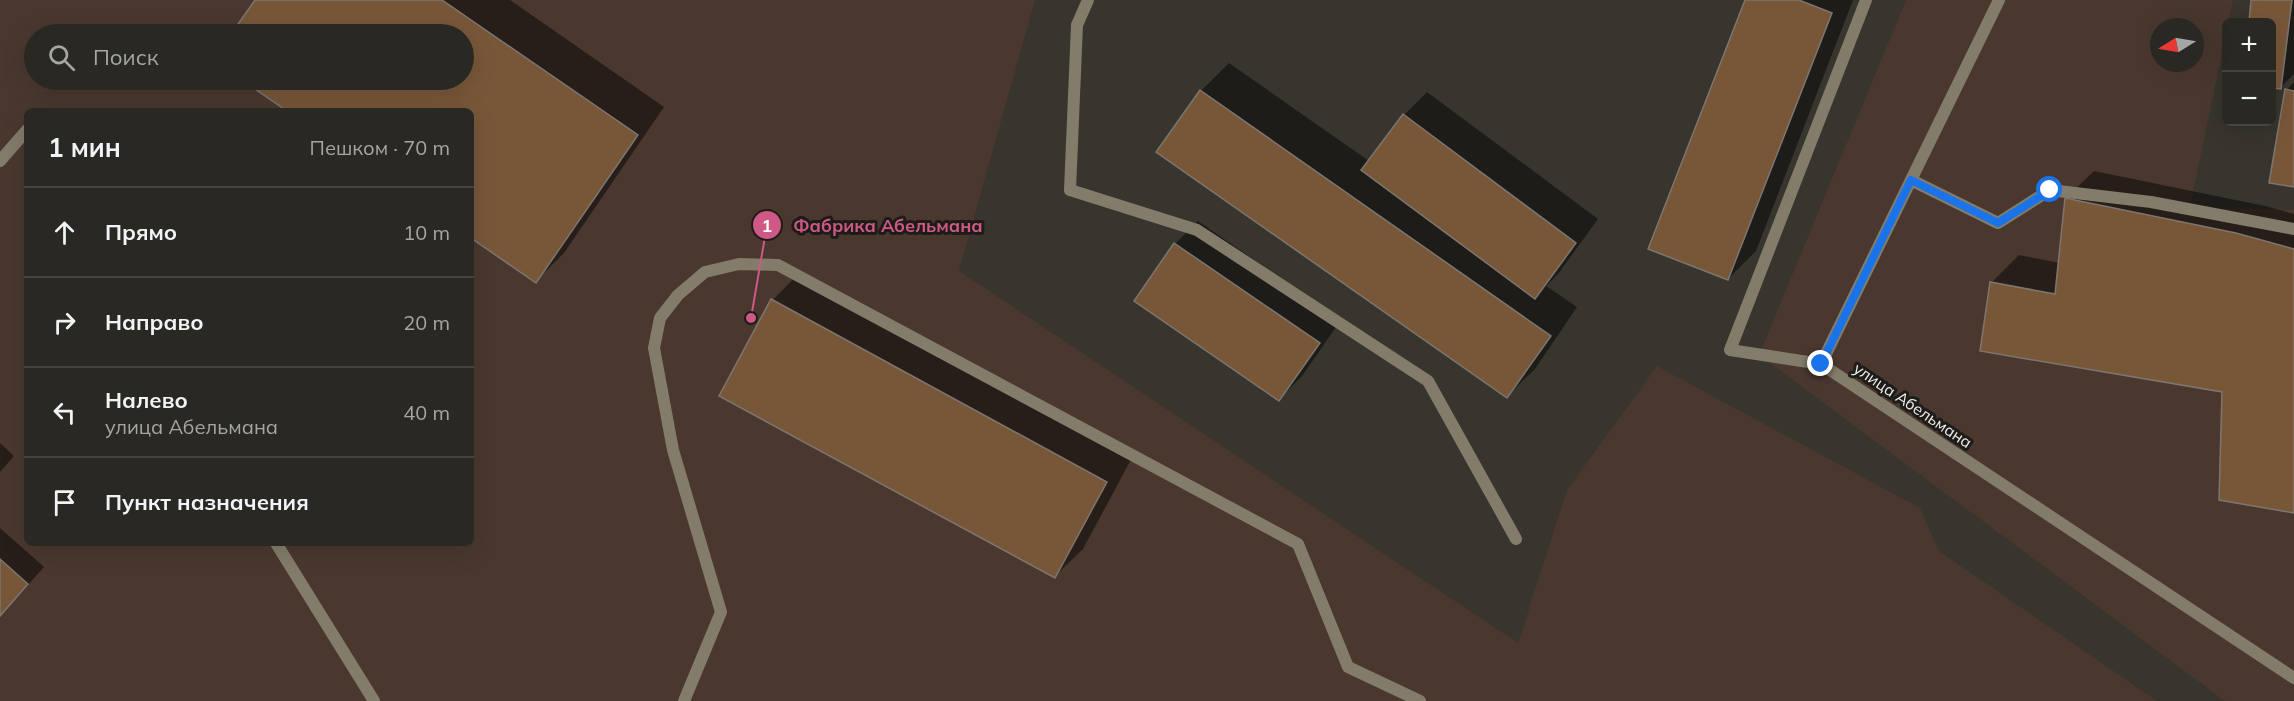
<!DOCTYPE html>
<html lang="ru">
<head>
<meta charset="utf-8">
<style>
	body { margin:0; font-family:Mulish,sans-serif; background:#31302a; color:#f1f3f6 }
	.controls { position:absolute; right:18px; top:18px; display:grid; overflow:hidden; border-radius:9px; box-shadow:0 6px 24px #0002 }
	.controls button { width:54px; height:54px; display:grid; place-items:center; padding:0; border:0; border-bottom:2px solid #454440; background:#292822; color:#f1f3f6; font:30px sans-serif }
	.compass { position:absolute; left:2150px; top:18px; width:54px; height:54px; border-radius:50%; background:#292822; box-shadow:0 6px 24px #0002; rotate:259deg }
	.stop { position:absolute; width:18px; height:18px; margin:-14px; border:4px solid #1a73e8; border-radius:50%; background:#fff }
	.stop.end { background:#1a73e8; border-color:#fff; box-shadow:0 2px 6px #0008 }
	.list { margin:0; padding:0; list-style:none }
	h2 { display:flex; justify-content:space-between; align-items:center; height:78px; margin:0; padding:0 24px; font-size:26px }
	h2 small { font-size:20px; font-weight:400; color:#a5a6a5 }
	.list li { display:grid; grid-template-columns:39px 1fr auto; gap:18px; align-items:center; box-sizing:border-box; height:90px; padding:0 24px; border-top:2px solid #454440 }
	.list b { display:block; font-size:22px; white-space:nowrap }
	.list p { margin:0; font-size:20px; white-space:nowrap; color:#a5a6a5 }
	.list em { font-size:20px; font-style:normal; color:#a5a6a5 }
	.icon { flex:none; width:33px; height:33px; fill:none; stroke:currentColor; stroke-width:2; stroke-linecap:round; stroke-linejoin:round }
	.map { position:relative; flex:none; width:2294px; height:701px; overflow:hidden }
	.search { position:absolute; background:#292822; box-shadow:0 6px 24px #0002; left:24px; top:24px; width:450px; height:66px; display:flex; align-items:center; gap:15px; box-sizing:border-box; padding:0 21px; border-radius:33px; color:#a5a6a5; font-size:22px }
	.panel { position:absolute; background:#292822; box-shadow:0 6px 24px #0002; left:24px; top:108px; width:450px; height:438px; border-radius:9px }
	.map>svg:first-child { display:block }
	.industrial { fill:#4a382f; fill-rule:evenodd }
	.shadow { fill:#0007 }
	.building { fill:#785739; stroke:#7d7670; stroke-width:1.5 }
	.lines { fill:none; stroke-linecap:round; stroke-linejoin:round }
	.service { stroke:#837c6a; stroke-width:12 }
	.minor { stroke:#837c6a; stroke-width:12 }
	.route { stroke:#1a73e8; stroke-width:8 }
	.labels { text-anchor:middle; stroke-width:6; stroke-linejoin:round; paint-order:stroke }
	.street-label { font-size:16px; fill:#eeede8; stroke:#1d1c19 }
	.leader { fill:none; stroke:#cf5885; stroke-width:2 }
	.callout-dot { fill:#cf5885; stroke:#1d1c19; stroke-width:2 }
	.mark-label { font-size:18px; text-anchor:middle; font-weight:bold; fill:#fff }
	.callout-label { font-size:18px; text-anchor:middle; font-weight:bold; fill:#cf5885; stroke:#1d1c19; stroke-width:6; stroke-linejoin:round; paint-order:stroke }
</style>
</head>
<body>
<div class="map">
<svg width="2294" height="701" viewBox="0 0 2294 701">
	<rect width="100%" height="100%" fill="#37352d"/>
	<!-- industrial -->
	<path class="industrial" d="M 0,0 L 1035,0 L 959,271 L 1518,643 L 1567,490 L 1657,366 L 1920,508 L 1939,551 L 2157,701 L 0,701 ZM 34,34 L 464,34 L 464,80 L 34,80 ZM 27,111 L 471,111 L 471,543 L 27,543 Z
		M 1906,0 L 2233,0 L 2190,207 L 2294,210 L 2294,701 L 2225,701 L 1759,355 ZM 2159,27 L 2195,27 L 2195,63 L 2159,63 Z"/>
	<!-- shadow -->
	<path class="shadow" d="M 257,0 L 510,0 L 664,107 L 564,253 L 536,281 L 471,236 L 471,111 L 290,111 L 244,80 L 464,80 L 464,34 L 233,34 Z
		M 1747,0 L 1853,0 L 1756,251 L 1728,279 Z
		M 2253,0 L 2294,0 L 2294,74 L 2280,88 L 2272,87 L 2272,22 L 2250,22 Z
		M 1229,63 L 1369,161 L 1404,115 L 1427,92 L 1598,219 L 1558,274 L 1546,286 L 1577,307 L 1535,369 L 1507,396 L 1159,152 L 1201,91 Z
		M 2294,82 L 2294,186 L 2287,90 Z
		M 2094,171 L 2265,206 L 2294,214 L 2294,511 L 2224,390 L 1991,283 L 2019,255 L 2060,263 L 2066,198 Z
		M 1198,221 L 1341,320 L 1302,376 L 1279,399 L 1175,244 Z
		M 800,272 L 1134,454 L 1083,549 L 1055,576 L 773,300 Z
		M 0,443 L 14,456 L 0,472 Z
		M 0,528 L 44,567 L 0,616 Z"/>
	<!-- building -->
	<path class="building" d="M 255,0 L 442,0 L 638,135 L 536,283 L 471,238 L 471,111 L 287,111 L 242,80 L 464,80 L 464,34 L 231,34 Z
		M 1745,0 L 1799,0 L 1832,13 L 1728,280 L 1648,249 Z
		M 2251,0 L 2292,0 L 2281,89 L 2272,88 L 2272,22 L 2249,22 Z
		M 2285,89 L 2294,91 L 2294,187 L 2269,183 Z
		M 1200,90 L 1551,336 L 1507,398 L 1156,152 Z
		M 1403,114 L 1576,243 L 1535,299 L 1361,170 Z
		M 2065,198 L 2236,233 L 2294,249 L 2294,513 L 2219,500 L 2222,392 L 1980,351 L 1990,282 L 2055,294 Z
		M 1174,243 L 1320,343 L 1279,401 L 1134,301 Z
		M 771,299 L 1107,482 L 1055,578 L 719,396 Z
		M 0,559 L 28,584 L 0,616 Z"/>
	<g class="lines">
		<!-- service -->
		<path class="service" d="M 1088,0 L 1077,25 L 1070,190 L 1197,230 L 1428,381 L 1516,539
			M 0,161 L 27,130
			M 1911,180 L 1998,223 L 2050,190 L 2151,202 L 2294,229
			M 1821,364 L 1730,350 L 1866,0
			M 276,543 L 374,701
			M 684,701 L 721,612 L 673,450 L 654,348 L 660,318 L 678,295 L 705,272 L 739,264 L 778,265 L 1298,544 L 1348,667 L 1420,701"/>
		<!-- minor -->
		<path class="minor" d="M 1999,0 L 1821,364 L 2294,678"/>
	</g>
	<g class="lines">
		<!-- route -->
		<path class="route" d="M 1821,364 L 1911,180 L 1998,223 L 2050,190"/>
	</g>
	<g class="labels">
		<!-- street labels -->
		<g class="street-label">
			<text transform="translate(1913 405) rotate(34)" y="6">улица Абельмана</text>
		</g>
	</g>
	<!-- callouts -->
	<path class="leader" d="M751 318L767 225"/>
	<g class="callout-dot">
		<circle cx="751" cy="318" r="6"/>
		<circle cx="767" cy="225" r="15"/>
	</g>
	<g class="mark-label">
		<text x="767" y="232">1</text>
	</g>
	<g class="callout-label">
		<text x="888" y="232">Фабрика Абельмана</text>
	</g>
</svg>
<div class="controls">
<button>+</button>
<button>−</button>
</div>
<svg class="compass" viewBox="-18 -18 36 36"><path d="M0-13l5 13h-10z" fill="#e53935"/><path d="M0 13l5-13h-10z" fill="#a5a6a5"/></svg>
<div class="stop" style="left:2050px;top:190px"></div>
<div class="stop end" style="left:1821px;top:364px"></div>
<div class="search"><svg class="icon" aria-label="search" viewBox="0 0 24 24"><circle cx="10" cy="10" r="6"/><path d="M15 15l6 6"/></svg>Поиск</div>
<section class="panel">
<h2>1 мин<small>Пешком · 70 m</small></h2>
<ul class="list">
<li><svg class="icon" aria-label="ahead" viewBox="0 0 24 24"><path d="M12 20V5M6 11l6-6 6 6"/></svg><div><b>Прямо</b></div><em>10 m</em></li>
<li><svg class="icon" aria-label="right" viewBox="0 0 24 24"><path d="M7 20v-9h11M14 6l5 5-5 5"/></svg><div><b>Направо</b></div><em>20 m</em></li>
<li><svg class="icon" aria-label="left" viewBox="0 0 24 24"><path d="M17 20v-9H6M10 6l-5 5 5 5"/></svg><div><b>Налево</b><p>улица Абельмана</p></div><em>40 m</em></li>
<li><svg class="icon" aria-label="arrive" viewBox="0 0 24 24"><path d="M6 21V4h12l-3 4 3 4H6"/></svg><div><b>Пункт назначения</b></div></li>
</ul>
</section>
</div>
</body>
</html>
